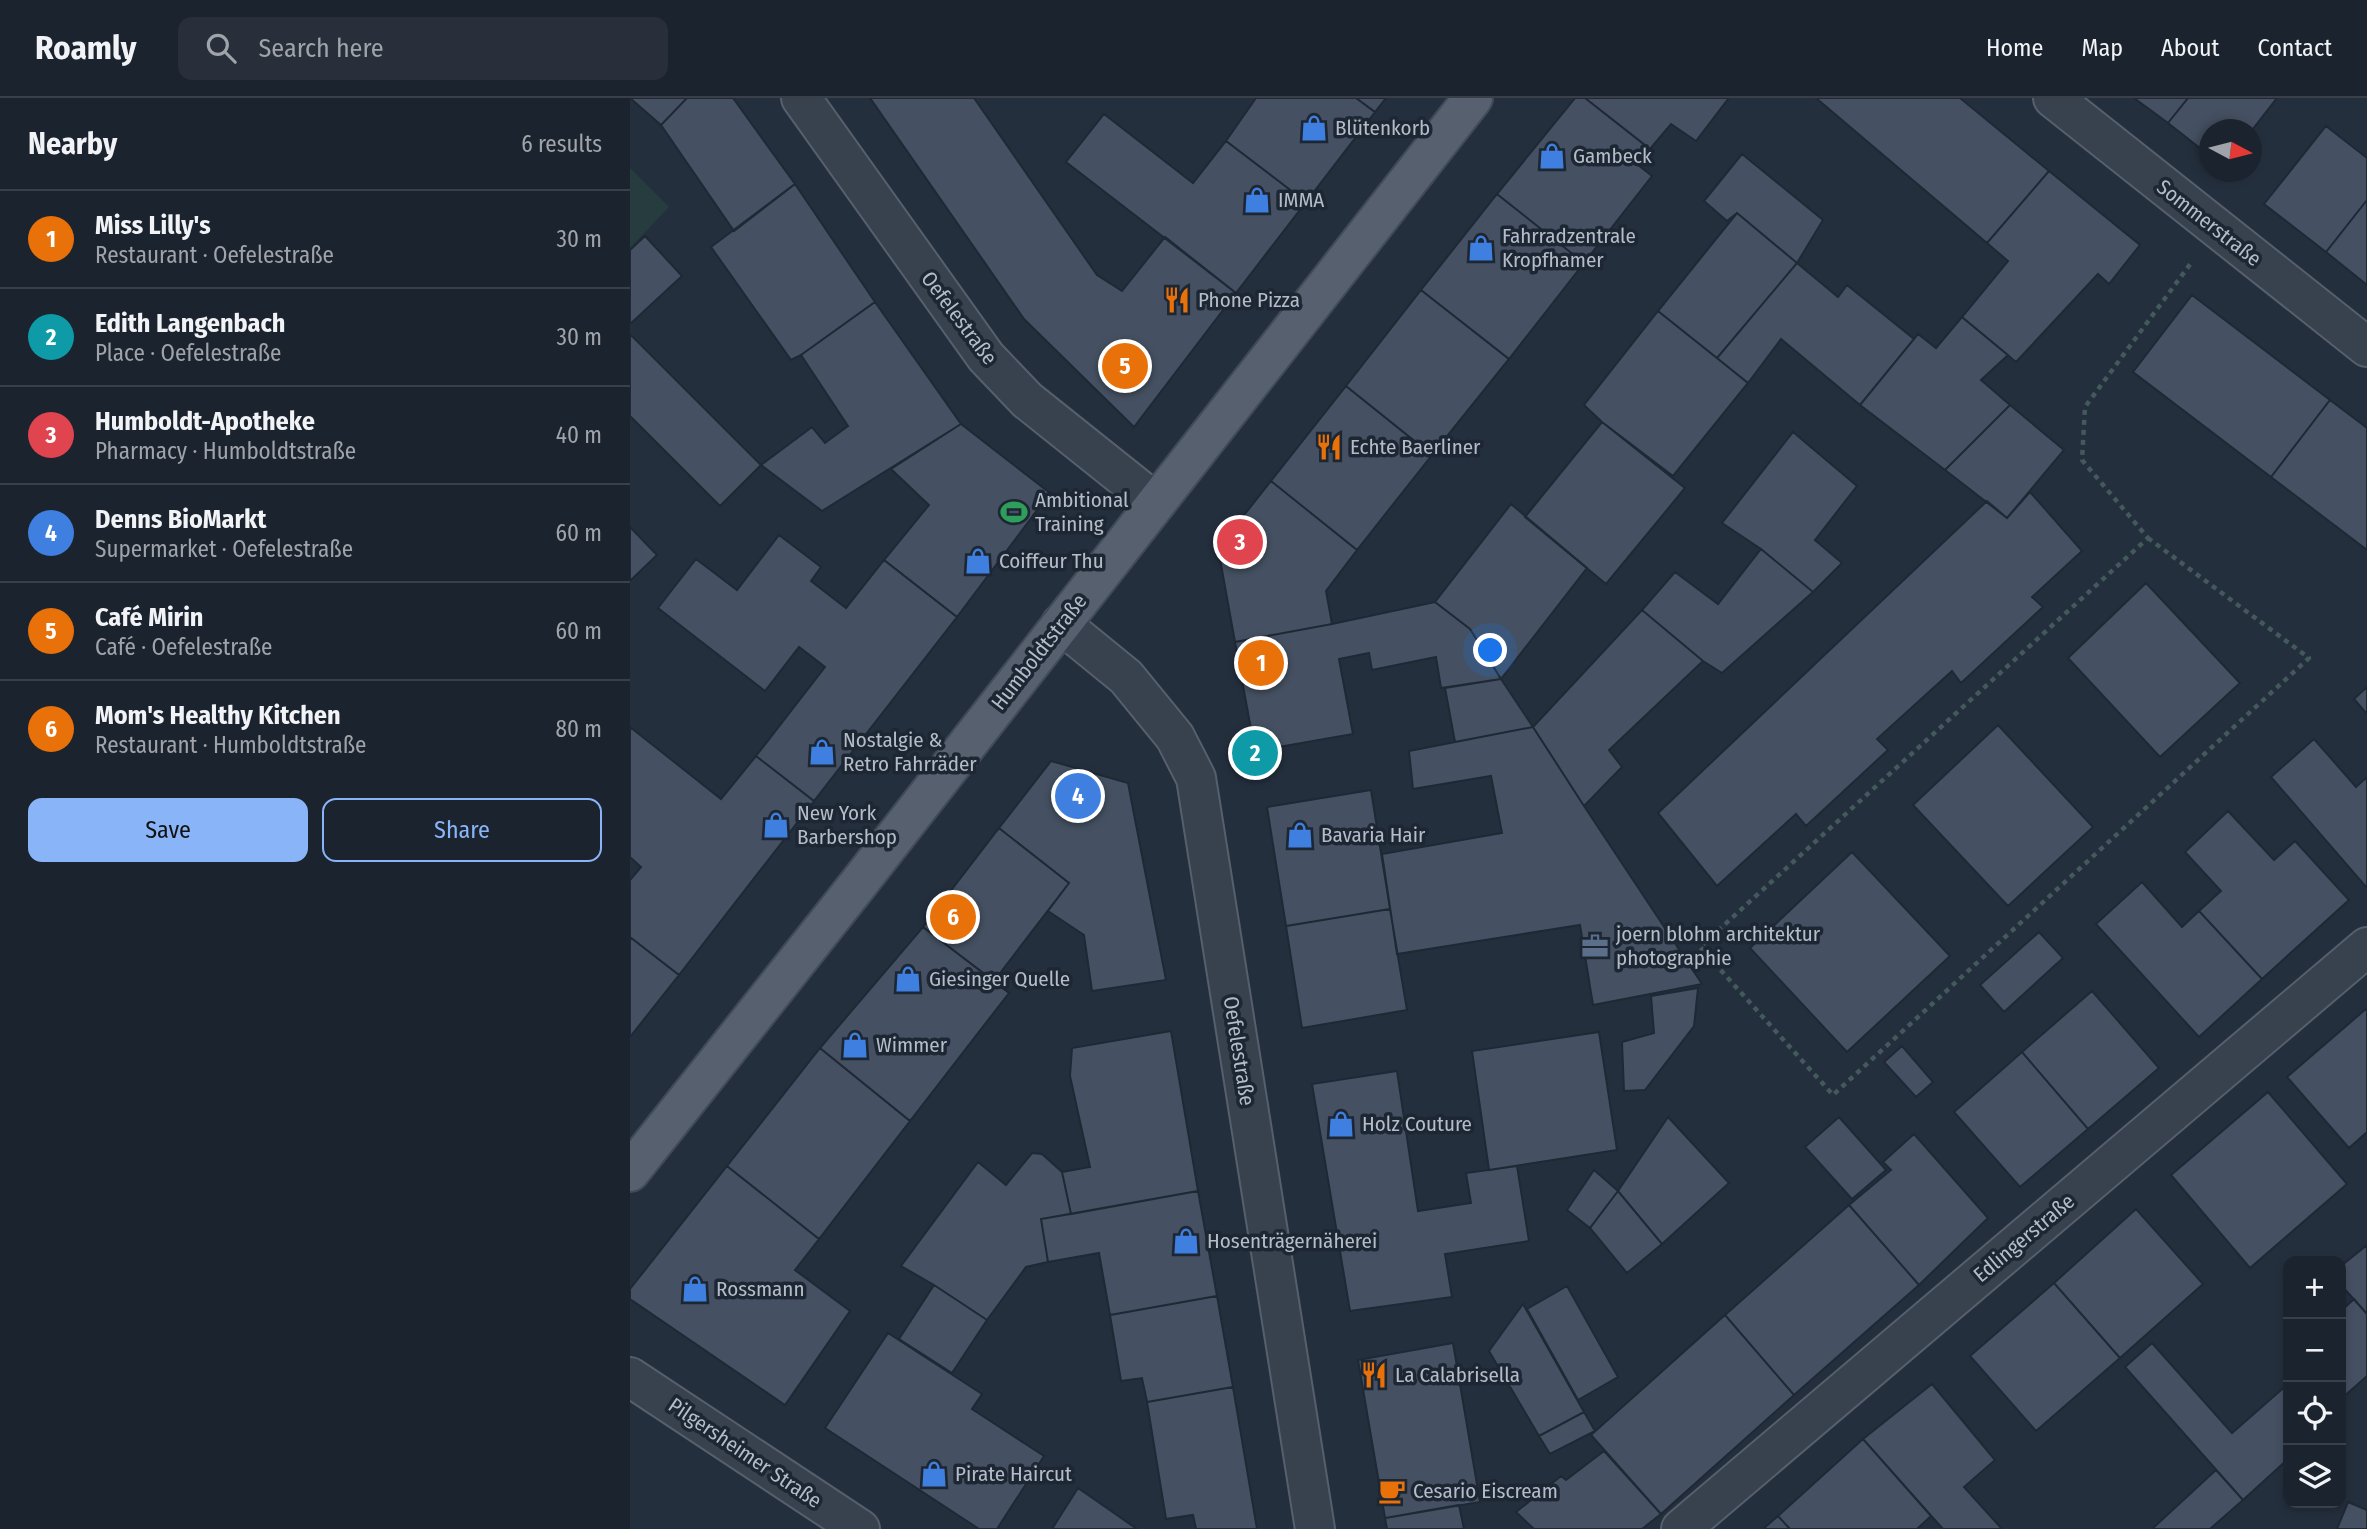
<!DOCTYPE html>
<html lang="en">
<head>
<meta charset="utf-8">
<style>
	body { margin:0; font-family:"Fira Sans Condensed",sans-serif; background:#282f3a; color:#f1f3f6 }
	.controls { position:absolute; right:21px; bottom:21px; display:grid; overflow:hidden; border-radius:14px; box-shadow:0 4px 10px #0003 }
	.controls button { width:63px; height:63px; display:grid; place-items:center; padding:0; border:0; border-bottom:2px solid #39404a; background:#1b232e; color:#f1f3f6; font:35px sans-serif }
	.compass { position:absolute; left:1569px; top:21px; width:63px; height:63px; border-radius:50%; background:#1b232e; box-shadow:0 4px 10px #0003; rotate:97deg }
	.you { position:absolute; left:861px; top:553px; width:24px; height:24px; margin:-18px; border:5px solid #fff; border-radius:50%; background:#1a73e8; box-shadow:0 0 0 10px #1a73e833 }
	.badge { display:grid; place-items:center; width:46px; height:46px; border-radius:50%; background:#8ab4f8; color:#fff; font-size:23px; font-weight:700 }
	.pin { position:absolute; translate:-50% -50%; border:4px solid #fff; box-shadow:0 2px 7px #0006 }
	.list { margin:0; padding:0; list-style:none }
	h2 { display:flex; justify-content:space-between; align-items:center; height:91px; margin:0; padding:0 28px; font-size:30px }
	h2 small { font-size:23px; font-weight:400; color:#a0a4aa }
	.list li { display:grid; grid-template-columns:46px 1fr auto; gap:21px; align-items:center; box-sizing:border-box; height:98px; padding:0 28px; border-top:2px solid #39404a }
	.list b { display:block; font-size:26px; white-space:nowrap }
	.list p { margin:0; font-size:23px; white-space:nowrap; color:#a0a4aa }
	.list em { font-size:23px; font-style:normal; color:#a0a4aa }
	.actions { display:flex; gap:14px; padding:21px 28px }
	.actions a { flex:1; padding:16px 0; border:2px solid #8ab4f8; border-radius:14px; text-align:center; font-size:24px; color:#8ab4f8 }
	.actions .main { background:#8ab4f8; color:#111 }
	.icon { flex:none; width:38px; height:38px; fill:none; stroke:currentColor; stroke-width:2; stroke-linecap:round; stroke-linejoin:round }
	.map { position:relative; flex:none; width:1737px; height:1431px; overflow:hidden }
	header { display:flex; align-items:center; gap:42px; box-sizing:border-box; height:98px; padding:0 35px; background:#1b232e; border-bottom:2px solid #39404a }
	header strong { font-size:33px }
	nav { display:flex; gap:38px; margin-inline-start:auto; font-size:24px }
	.search { width:490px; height:63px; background:#282f3a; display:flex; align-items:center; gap:18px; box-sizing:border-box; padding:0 24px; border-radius:14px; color:#a0a4aa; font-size:26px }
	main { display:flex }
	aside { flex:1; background:#1b232e }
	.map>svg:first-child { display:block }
	.green { fill:#263c3f }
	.building { fill:#455162; stroke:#1f2835; stroke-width:2 }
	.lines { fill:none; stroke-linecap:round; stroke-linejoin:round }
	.minor-casing { stroke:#565f6c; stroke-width:42 }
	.major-casing { stroke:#414a57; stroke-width:42 }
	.path { stroke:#44595c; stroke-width:4.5; stroke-dasharray:5 5; stroke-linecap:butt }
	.minor { stroke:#38414e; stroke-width:38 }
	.major { stroke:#56606e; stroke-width:38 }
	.labels { text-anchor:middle; stroke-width:7; stroke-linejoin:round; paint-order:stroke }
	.poi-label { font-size:21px; fill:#b4bcc9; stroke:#1d2633; text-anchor:start }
	.street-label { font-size:21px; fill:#b4bcc9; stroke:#1d2633 }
</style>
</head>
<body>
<header>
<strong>Roamly</strong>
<div class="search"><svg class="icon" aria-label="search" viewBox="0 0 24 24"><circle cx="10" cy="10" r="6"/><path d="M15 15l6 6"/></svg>Search here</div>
<nav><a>Home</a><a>Map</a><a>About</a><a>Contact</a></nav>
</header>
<main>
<aside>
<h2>Nearby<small>6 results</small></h2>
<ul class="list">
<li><span class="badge" style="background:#e8710a">1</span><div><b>Miss Lilly's</b><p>Restaurant · Oefelestraße</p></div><em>30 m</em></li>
<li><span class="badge" style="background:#0f9aa8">2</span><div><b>Edith Langenbach</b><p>Place · Oefelestraße</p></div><em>30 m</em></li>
<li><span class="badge" style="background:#e0444e">3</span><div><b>Humboldt-Apotheke</b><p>Pharmacy · Humboldtstraße</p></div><em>40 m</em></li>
<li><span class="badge" style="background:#3f7fe0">4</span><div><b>Denns BioMarkt</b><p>Supermarket · Oefelestraße</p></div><em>60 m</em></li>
<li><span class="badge" style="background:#e8710a">5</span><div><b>Café Mirin</b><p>Café · Oefelestraße</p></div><em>60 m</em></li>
<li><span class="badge" style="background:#e8710a">6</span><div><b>Mom's Healthy Kitchen</b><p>Restaurant · Humboldtstraße</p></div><em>80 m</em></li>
</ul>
<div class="actions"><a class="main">Save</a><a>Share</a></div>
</aside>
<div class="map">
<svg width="1737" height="1431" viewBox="0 0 1737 1431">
	<rect width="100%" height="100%" fill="#242f3e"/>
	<!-- green -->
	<path class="green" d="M 0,70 L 39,109 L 0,150 Z"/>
	<!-- building -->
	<path class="building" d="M 0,0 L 57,0 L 31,27 Z
		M 57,0 L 103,0 L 165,86 L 104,133 L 31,27 Z
		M 240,0 L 344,0 L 467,177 L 492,193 L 535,139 L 606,195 L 504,329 L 394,221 Z
		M 626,0 L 726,0 L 745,14 L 676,104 L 596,43 Z
		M 726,0 L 756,0 L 745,14 Z
		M 945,0 L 955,0 L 1020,51 L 1007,66 L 1022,78 L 954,165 L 867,96 Z
		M 955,0 L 1097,0 L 1098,1 L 1066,43 L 1041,26 L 1020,51 Z
		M 1186,0 L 1330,0 L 1419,73 L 1357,145 Z
		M 1504,0 L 1558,0 L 1538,25 Z
		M 1558,0 L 1647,0 L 1622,32 L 1580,32 L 1580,58 L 1538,25 Z
		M 474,16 L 563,85 L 596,43 L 676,104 L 606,195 L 436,64 Z
		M 1696,28 L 1737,60 L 1737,102 L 1696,154 L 1634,106 Z
		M 1112,56 L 1193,122 L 1167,165 L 1107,115 L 1097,123 L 1074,103 Z
		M 1419,73 L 1510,147 L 1479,186 L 1468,176 L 1386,264 L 1332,219 L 1378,163 L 1357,145 Z
		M 165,86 L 245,204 L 171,257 L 161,262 L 81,149 Z
		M 867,96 L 954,165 L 879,261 L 791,192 Z
		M 1737,102 L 1737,187 L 1696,154 Z
		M 1107,115 L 1167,165 L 1087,260 L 1028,213 Z
		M 15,138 L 52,178 L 0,226 L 0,152 Z
		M 1167,165 L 1208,199 L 1217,187 L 1284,241 L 1230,307 L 1151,241 L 1118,285 L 1087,260 Z
		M 791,192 L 879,261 L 802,357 L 716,288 Z
		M 1562,197 L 1700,302 L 1641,379 L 1503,274 Z
		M 245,204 L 331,326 L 192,413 L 131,367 L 182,329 L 195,345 L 218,328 L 171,257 Z
		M 1028,213 L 1118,285 L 1043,378 L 972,324 L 954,307 Z
		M 1332,219 L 1378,257 L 1351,282 L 1380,307 L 1315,372 L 1230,307 L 1288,236 L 1306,250 Z
		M 0,236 L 131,367 L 90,408 L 0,318 Z
		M 716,288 L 802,357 L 727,452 L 641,383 Z
		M 1700,302 L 1737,330 L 1737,452 L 1641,379 Z
		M 1380,307 L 1434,352 L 1377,420 L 1315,372 Z
		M 972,324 L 1055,390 L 976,486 L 895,419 Z
		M 331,326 L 420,395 L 327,519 L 254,462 L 299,407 L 261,371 Z
		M 1163,334 L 1227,388 L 1185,442 L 1212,465 L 1183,494 L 1131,451 L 1092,425 Z
		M 641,383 L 727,452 L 696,493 L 702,526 L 605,544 L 588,450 Z
		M 1400,394 L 1452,453 L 1402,499 L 1413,509 L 1331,585 L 1322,573 L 1247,641 L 1258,652 L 1176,728 L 1166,716 L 1087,788 L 1028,715 L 1357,403 L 1377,420 Z
		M 881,406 L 957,470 L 871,581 L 840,531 L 805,504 Z
		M 0,429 L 27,457 L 0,483 Z
		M 149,437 L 191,469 L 181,483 L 216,510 L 254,462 L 327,519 L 184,703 L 126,658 L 195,569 L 169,549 L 135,593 L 28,510 L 66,461 L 107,492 Z
		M 1131,451 L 1183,494 L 1092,575 L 1073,563 L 1012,512 L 1045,474 L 1088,506 Z
		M 1516,485 L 1610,585 L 1530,659 L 1438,560 Z
		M 805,504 L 840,531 L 871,581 L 811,590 L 806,559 L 742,572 L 739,555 L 709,561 L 723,636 L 625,653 L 605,544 L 702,526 Z
		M 1012,512 L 1073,563 L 979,652 L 992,669 L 954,708 L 903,629 Z
		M 871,581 L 903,629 L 825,644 L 815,590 Z
		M 1737,589 L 1737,616 L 1724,601 Z
		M 1368,627 L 1463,729 L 1378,808 L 1283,707 Z
		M 0,629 L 91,701 L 126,658 L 184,703 L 49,877 L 0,839 L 0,782 L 11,769 L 0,759 Z
		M 903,629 L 954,708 L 1072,886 L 963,907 L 950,827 L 767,856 L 752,756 L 872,735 L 861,678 L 783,691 L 779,653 Z
		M 1684,641 L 1726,689 L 1737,679 L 1737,790 L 1641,679 Z
		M 421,663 L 498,685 L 536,882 L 462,893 L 454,837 L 418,813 L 439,785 L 369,730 Z
		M 741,692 L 760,811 L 656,828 L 637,709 Z
		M 1598,713 L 1644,762 L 1665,743 L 1719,802 L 1632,881 L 1569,813 L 1591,793 L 1555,754 Z
		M 369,730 L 439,785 L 364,883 L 293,829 Z
		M 1222,754 L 1320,858 L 1217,954 L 1120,850 Z
		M 1512,784 L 1552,829 L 1569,813 L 1632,881 L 1569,939 L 1466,826 Z
		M 760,811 L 777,912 L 672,930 L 656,828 Z
		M 293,829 L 379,895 L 280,1023 L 190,950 Z
		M 1409,834 L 1433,860 L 1374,914 L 1350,887 Z
		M 0,839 L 49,877 L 0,939 Z
		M 1068,890 L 1064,928 L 1015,992 L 994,993 L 992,944 L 1024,935 L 1021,898 Z
		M 1462,893 L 1529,970 L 1458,1031 L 1392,954 Z
		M 1737,910 L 1737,1034 L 1719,1050 L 1657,979 Z
		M 541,933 L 568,1093 L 441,1116 L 432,1074 L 460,1069 L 440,978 L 442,950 Z
		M 969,934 L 987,1052 L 859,1072 L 842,953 Z
		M 1272,948 L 1303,984 L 1286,999 L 1254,964 Z
		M 190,950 L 280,1023 L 189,1141 L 97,1068 Z
		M 1392,954 L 1458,1031 L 1390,1089 L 1324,1014 Z
		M 767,973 L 788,1113 L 841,1105 L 836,1075 L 887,1068 L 899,1143 L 815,1156 L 822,1199 L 720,1213 L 682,986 Z
		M 1638,994 L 1717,1086 L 1620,1170 L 1541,1077 Z
		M 1038,1019 L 1099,1085 L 1032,1146 L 988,1093 Z
		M 1209,1019 L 1256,1072 L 1222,1101 L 1175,1049 Z
		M 1284,1036 L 1358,1120 L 1289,1187 L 1219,1107 L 1261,1072 L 1253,1064 Z
		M 402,1055 L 412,1056 L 432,1074 L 441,1116 L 411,1121 L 418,1164 L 396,1169 L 357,1222 L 304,1187 L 271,1168 L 348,1064 L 376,1087 Z
		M 97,1068 L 189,1141 L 165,1172 L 220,1213 L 155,1307 L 0,1201 L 0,1191 Z
		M 964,1072 L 988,1093 L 960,1130 L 937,1112 Z
		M 568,1093 L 587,1198 L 480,1217 L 469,1155 L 418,1164 L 411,1121 Z
		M 988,1093 L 1032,1146 L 997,1175 L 960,1130 Z
		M 1219,1107 L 1289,1187 L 1164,1297 L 1095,1217 Z
		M 1506,1111 L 1573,1186 L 1490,1260 L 1424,1185 Z
		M 1737,1147 L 1737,1216 L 1711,1187 L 1711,1168 Z
		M 1424,1185 L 1490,1260 L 1406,1333 L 1340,1258 Z
		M 304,1187 L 357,1222 L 322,1275 L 269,1241 Z
		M 937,1188 L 988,1279 L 948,1302 L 897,1211 Z
		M 587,1198 L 603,1289 L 517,1304 L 512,1280 L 491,1283 L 480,1217 Z
		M 1724,1201 L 1737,1216 L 1737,1278 L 1711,1301 L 1711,1213 Z
		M 893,1206 L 954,1314 L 909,1338 L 859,1253 Z
		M 1095,1217 L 1164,1297 L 1031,1416 L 961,1337 Z
		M 258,1235 L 352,1296 L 342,1311 L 414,1358 L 367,1431 L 349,1431 L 195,1330 Z
		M 823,1245 L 850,1404 L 755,1420 L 728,1262 Z
		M 1522,1245 L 1602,1335 L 1658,1286 L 1658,1361 L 1613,1402 L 1495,1269 Z
		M 1302,1286 L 1365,1362 L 1334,1389 L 1372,1431 L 1313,1431 L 1233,1341 Z
		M 603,1289 L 627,1431 L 566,1431 L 563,1417 L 536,1421 L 517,1304 Z
		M 954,1314 L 965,1333 L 920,1356 L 909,1338 Z
		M 1233,1341 L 1301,1418 L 1287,1431 L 1160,1431 L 1148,1418 Z
		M 974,1353 L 1031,1416 L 1012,1431 L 904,1431 L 886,1414 L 931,1378 L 936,1382 Z
		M 1586,1372 L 1613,1402 L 1580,1431 L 1522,1431 Z
		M 448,1390 L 507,1431 L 422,1431 Z
		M 1718,1404 L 1737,1412 L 1737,1431 L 1707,1431 Z
		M 829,1407 L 834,1431 L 757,1431 L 755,1420 Z
		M 1148,1418 L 1160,1431 L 1133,1431 Z"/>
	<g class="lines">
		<!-- minor casing -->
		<g class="minor-casing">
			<path id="minor" d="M 171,0 L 356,259 L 397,302 L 526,405
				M 1423,0 L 1737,249
				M 431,526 L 496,579 L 545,639 L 566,680 L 685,1431
				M 0,1279 L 230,1431
				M 1051,1431 L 1737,849"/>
		</g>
		<!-- major casing -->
		<g class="major-casing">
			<path id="major" d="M 0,1074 L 229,785 L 843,0"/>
		</g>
		<!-- path -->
		<path class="path" d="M 1518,440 L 1679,560 L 1203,997 L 1070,849 L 1518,440 L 1452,362 L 1455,309 L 1561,165"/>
		<!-- minor -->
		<use href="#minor" class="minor"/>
		<!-- major -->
		<use href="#major" class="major"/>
	</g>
	<!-- icons -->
	<defs>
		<g id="shop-bare" transform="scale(2.1)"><path d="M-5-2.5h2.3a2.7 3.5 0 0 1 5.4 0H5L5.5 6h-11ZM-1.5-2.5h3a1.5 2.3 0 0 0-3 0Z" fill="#3f7fe0" stroke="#1d2633" stroke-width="2.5" paint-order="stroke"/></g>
		<g id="restaurant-bare" transform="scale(2.1)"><path d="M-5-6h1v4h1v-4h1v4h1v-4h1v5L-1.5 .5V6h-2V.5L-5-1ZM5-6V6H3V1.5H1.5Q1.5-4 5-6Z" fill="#e8710a" stroke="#1d2633" stroke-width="2.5" paint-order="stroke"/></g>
		<g id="stadium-bare" transform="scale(2.1)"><path d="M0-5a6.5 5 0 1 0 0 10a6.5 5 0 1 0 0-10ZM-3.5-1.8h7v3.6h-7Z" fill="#2e9e5b" stroke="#1d2633" stroke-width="2.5" paint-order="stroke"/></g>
		<g id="office-bare" transform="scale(2.1)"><path d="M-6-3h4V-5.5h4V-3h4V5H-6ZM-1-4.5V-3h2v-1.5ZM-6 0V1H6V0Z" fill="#5c6f8a" stroke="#1d2633" stroke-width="2.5" paint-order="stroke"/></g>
		<g id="cafe-bare" transform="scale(2.1)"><path d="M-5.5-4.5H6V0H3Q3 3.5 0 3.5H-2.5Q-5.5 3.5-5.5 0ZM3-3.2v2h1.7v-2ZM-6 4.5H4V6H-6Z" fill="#e8710a" stroke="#1d2633" stroke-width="2.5" paint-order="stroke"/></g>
	</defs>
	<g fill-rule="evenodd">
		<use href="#shop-bare" x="684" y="30"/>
		<use href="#shop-bare" x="922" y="58"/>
		<use href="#shop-bare" x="627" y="102"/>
		<use href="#shop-bare" x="851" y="150"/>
		<use href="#restaurant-bare" x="547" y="202"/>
		<use href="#restaurant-bare" x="699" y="349"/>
		<use href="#stadium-bare" x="384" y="414"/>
		<use href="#shop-bare" x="348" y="463"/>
		<use href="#shop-bare" x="192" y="654"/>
		<use href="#shop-bare" x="146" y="727"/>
		<use href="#shop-bare" x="670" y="737"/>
		<use href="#office-bare" x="965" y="848"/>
		<use href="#shop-bare" x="278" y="881"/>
		<use href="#shop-bare" x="225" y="947"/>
		<use href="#shop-bare" x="711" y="1026"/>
		<use href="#shop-bare" x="556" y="1143"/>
		<use href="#shop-bare" x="65" y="1191"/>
		<use href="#restaurant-bare" x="744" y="1277"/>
		<use href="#shop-bare" x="304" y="1376"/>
		<use href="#cafe-bare" x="762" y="1393"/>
	</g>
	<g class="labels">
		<!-- poi labels -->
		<g class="poi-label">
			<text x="705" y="37">Blütenkorb</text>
			<text x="943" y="65">Gambeck</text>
			<text x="648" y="109">IMMA</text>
			<text x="872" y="145">Fahrradzentrale<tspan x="872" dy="24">Kropfhamer</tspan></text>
			<text x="568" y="209">Phone Pizza</text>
			<text x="720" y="356">Echte Baerliner</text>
			<text x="405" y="409">Ambitional<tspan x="405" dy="24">Training</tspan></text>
			<text x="369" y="470">Coiffeur Thu</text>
			<text x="213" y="649">Nostalgie &amp;<tspan x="213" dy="24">Retro Fahrräder</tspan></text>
			<text x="167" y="722">New York<tspan x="167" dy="24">Barbershop</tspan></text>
			<text x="691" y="744">Bavaria Hair</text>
			<text x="986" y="843">joern blohm architektur<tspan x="986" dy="24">photographie</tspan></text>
			<text x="299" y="888">Giesinger Quelle</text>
			<text x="246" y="954">Wimmer</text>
			<text x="732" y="1033">Holz Couture</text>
			<text x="577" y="1150">Hosenträgernäherei</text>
			<text x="86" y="1198">Rossmann</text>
			<text x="765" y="1284">La Calabrisella</text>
			<text x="325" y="1383">Pirate Haircut</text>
			<text x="783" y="1400">Cesario Eiscream</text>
		</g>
		<!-- street labels -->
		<g class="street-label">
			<text transform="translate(1579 125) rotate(38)" y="7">Sommerstraße</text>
			<text transform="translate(329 220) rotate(53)" y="7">Oefelestraße</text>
			<text transform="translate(409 554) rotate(-52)" y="7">Humboldtstraße</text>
			<text transform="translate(609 953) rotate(81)" y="7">Oefelestraße</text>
			<text transform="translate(1394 1140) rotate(-40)" y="7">Edlingerstraße</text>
			<text transform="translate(115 1355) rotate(34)" y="7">Pilgersheimer Straße</text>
		</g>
	</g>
</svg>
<div class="controls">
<button>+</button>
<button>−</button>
<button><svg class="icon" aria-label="locate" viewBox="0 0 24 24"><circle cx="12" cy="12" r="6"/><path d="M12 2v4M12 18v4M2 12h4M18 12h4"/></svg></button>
<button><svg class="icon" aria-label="layers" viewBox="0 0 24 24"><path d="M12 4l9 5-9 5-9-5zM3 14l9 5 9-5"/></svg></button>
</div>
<svg class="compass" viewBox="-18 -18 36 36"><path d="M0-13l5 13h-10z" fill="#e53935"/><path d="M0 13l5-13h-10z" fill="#a0a4aa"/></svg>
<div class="you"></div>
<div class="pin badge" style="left:631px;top:565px;background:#e8710a">1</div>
<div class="pin badge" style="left:625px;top:655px;background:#0f9aa8">2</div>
<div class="pin badge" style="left:610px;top:444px;background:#e0444e">3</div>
<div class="pin badge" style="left:448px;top:698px;background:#3f7fe0">4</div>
<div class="pin badge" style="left:495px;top:268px;background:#e8710a">5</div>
<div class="pin badge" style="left:323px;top:819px;background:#e8710a">6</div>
</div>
</main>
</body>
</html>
